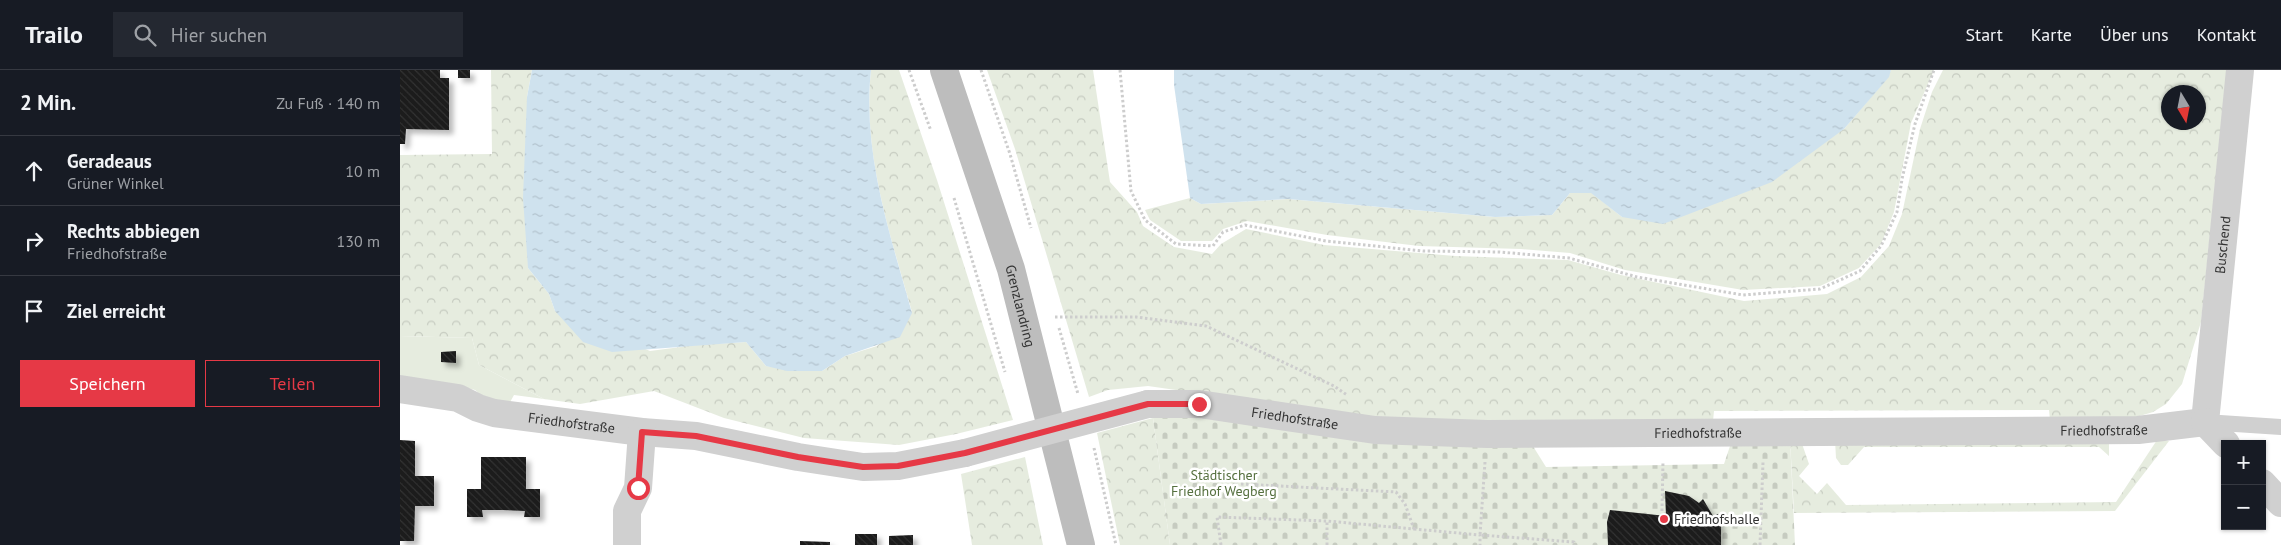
<!DOCTYPE html>
<html lang="de">
<head>
<meta charset="utf-8">
<style>
	body { margin:0; font-family:"PT Sans",sans-serif; background:#242831; color:#f1f3f6 }
	.controls { position:absolute; right:15px; bottom:15px; display:grid; overflow:hidden; border-radius:0px; box-shadow:0 1px 4px #0004 }
	.controls button { width:45px; height:45px; display:grid; place-items:center; padding:0; border:0; border-bottom:1px solid #363941; background:#171b24; color:#f1f3f6; font:25px sans-serif }
	.compass { position:absolute; left:1761px; top:15px; width:45px; height:45px; border-radius:50%; background:#171b24; box-shadow:0 1px 4px #0004; rotate:170deg }
	.stop { position:absolute; width:15px; height:15px; margin:-11px; border:4px solid #e63946; border-radius:50%; background:#fff }
	.stop.end { background:#e63946; border-color:#fff; box-shadow:0 1px 5px #0008 }
	.list { margin:0; padding:0; list-style:none }
	h2 { display:flex; justify-content:space-between; align-items:center; height:65px; margin:0; padding:0 20px; font-size:21px }
	h2 small { font-size:16px; font-weight:400; color:#9ea1a6 }
	.list li { display:grid; grid-template-columns:32px 1fr auto; gap:15px; align-items:center; box-sizing:border-box; height:70px; padding:0 20px; border-top:1px solid #363941 }
	.list b { display:block; font-size:19px; white-space:nowrap }
	.list p { margin:0; font-size:16px; white-space:nowrap; color:#9ea1a6 }
	.list em { font-size:16px; font-style:normal; color:#9ea1a6 }
	.actions { display:flex; gap:10px; padding:15px 20px }
	.actions a { flex:1; padding:11px 0; border:1px solid #e63946; border-radius:0px; text-align:center; font-size:18px; color:#e63946 }
	.actions .main { background:#e63946; color:#fff }
	.icon { flex:none; width:28px; height:28px; fill:none; stroke:currentColor; stroke-width:2; stroke-linecap:round; stroke-linejoin:round }
	.map { position:relative; flex:none; width:1881px; height:475px; overflow:hidden }
	header { display:flex; align-items:center; gap:30px; box-sizing:border-box; height:70px; padding:0 25px; background:#171b24; border-bottom:1px solid #363941 }
	header strong { font-size:24px }
	nav { display:flex; gap:28px; margin-inline-start:auto; font-size:18px }
	.search { width:350px; height:45px; background:#242831; display:flex; align-items:center; gap:12px; box-sizing:border-box; padding:0 18px; border-radius:0px; color:#9ea1a6; font-size:19px }
	main { display:flex }
	aside { flex:1; background:#171b24 }
	.map>svg:first-child { display:block }
	.grass { fill:#e6ecdf }
	.forest { fill:url(#forest-crowns); fill-rule:evenodd }
	.cemetery { fill:url(#cemetery-stones) }
	.water { fill:url(#water-ripples) }
	.building { fill:url(#building-back-hatch); filter:url(#shadow) }
	.lines { fill:none; stroke-linecap:round; stroke-linejoin:round }
	.path { stroke:#cdcdcd; stroke-width:3; stroke-dasharray:2.5 2.5; stroke-linecap:butt }
	.lane { stroke:#d0d0d0; stroke-width:16 }
	.street { stroke:#d0d0d0; stroke-width:28 }
	.secondary { stroke:#bdbdbd; stroke-width:28 }
	.street-bridge { stroke:#d0d0d0; stroke-width:28 }
	.route { stroke:#e63946; stroke-width:6 }
	.poi-dot { fill:#e63946; stroke:#fff; stroke-width:2 }
	.labels { text-anchor:middle; stroke-width:5; stroke-linejoin:round; paint-order:stroke }
	.street-label { font-size:14px; fill:#333; stroke:#fff }
	.park-label { font-size:14px; fill:#56703f; stroke:#fff }
	.poi-label { font-size:14px; fill:#333; stroke:#fff; text-anchor:start }
</style>
</head>
<body>
<header>
<strong>Trailo</strong>
<div class="search"><svg class="icon" aria-label="search" viewBox="0 0 24 24"><circle cx="10" cy="10" r="6"/><path d="M15 15l6 6"/></svg>Hier suchen</div>
<nav><a>Start</a><a>Karte</a><a>Über uns</a><a>Kontakt</a></nav>
</header>
<main>
<aside>
<h2>2 Min.<small>Zu Fuß · 140 m</small></h2>
<ul class="list">
<li><svg class="icon" aria-label="ahead" viewBox="0 0 24 24"><path d="M12 20V5M6 11l6-6 6 6"/></svg><div><b>Geradeaus</b><p>Grüner Winkel</p></div><em>10 m</em></li>
<li><svg class="icon" aria-label="right" viewBox="0 0 24 24"><path d="M7 20v-9h11M14 6l5 5-5 5"/></svg><div><b>Rechts abbiegen</b><p>Friedhofstraße</p></div><em>130 m</em></li>
<li><svg class="icon" aria-label="arrive" viewBox="0 0 24 24"><path d="M6 21V4h12l-3 4 3 4H6"/></svg><div><b>Ziel erreicht</b></div></li>
</ul>
<div class="actions"><a class="main">Speichern</a><a>Teilen</a></div>
</aside>
<div class="map">
<svg width="1881" height="475" viewBox="0 0 1881 475">
	<defs>
		<pattern id="forest-crowns" width="20" height="18" patternUnits="userSpaceOnUse" patternTransform="scale(1.25)"><rect width="20" height="18" fill="#e6ecdf"/><path d="M2 6a3 3 0 1 1 6 0M12 15a3 3 0 1 1 6 0" fill="none" stroke="#c6cbc0"/></pattern>
		<pattern id="cemetery-stones" width="16" height="16" patternUnits="userSpaceOnUse" patternTransform="scale(1.25)"><rect width="16" height="16" fill="#e6ecdf"/><path d="M2 7V4a2 2 0 0 1 4 0v3zM10 15v-3a2 2 0 0 1 4 0v3z" fill="#c6cbc0"/></pattern>
		<pattern id="water-ripples" width="26" height="14" patternUnits="userSpaceOnUse" patternTransform="scale(1.25)"><rect width="26" height="14" fill="#cfe2ee"/><path d="M2 4q2-2 4 0t4 0M15 11q2-2 4 0t4 0" fill="none" stroke="#b2c2cd"/></pattern>
		<pattern id="building-back-hatch" width="6" height="6" patternUnits="userSpaceOnUse" patternTransform="scale(1.25)"><rect width="6" height="6" fill="#1a1a1a"/><path d="M-1 5l2 2M0 0l6 6M5-1l2 2" fill="none" stroke="#333"/></pattern>
		<filter id="shadow"><feDropShadow dx="4.5" dy="4.5" stdDeviation="2.5" flood-color="#0004"/></filter>
	</defs>
	<rect width="100%" height="100%" fill="#fff"/>
	<!-- grass -->
	<path class="grass" d="M 0,266 L 72,268 L 79,295 L 144,329 L 114,325 L 109,334 L 81,325 L 75,320 L 64,317 L 0,307 Z"/>
	<!-- forest -->
	<path class="forest" d="M 91,0 L 132,0 L 127,27 L 128,198 L 149,224 L 155,241 L 250,281 L 296,275 L 346,272 L 366,296 L 422,301 L 445,286 L 477,276 L 512,242 C 490,164 462,82 471,0 L 499,0 L 537,110 L 613,350 L 556,364 L 499,375 L 404,368 L 324,348 L 254,321 L 180,334 L 144,329 L 79,295 L 72,268 L 0,266 L 0,85 L 92,84 Z
		M 587,0 L 693,0 L 710,112 L 737,142 L 743,156 L 774,177 L 812,184 L 821,174 L 846,159 L 924,175 L 1055,186 L 1168,190 L 1221,205 L 1344,231 L 1427,224 L 1461,207 L 1489,176 L 1502,144 L 1520,59 L 1532,22 L 1543,0 L 1827,0 L 1801,252 L 1782,314 L 1766,334 L 1753,342 L 1733,348 L 1650,350 L 1649,340 L 1314,341 L 1313,351 L 1000,352 L 748,316 L 708,320 L 689,327 L 615,79 ZM 1768,22 L 1798,22 L 1798,52 L 1768,52 Z
		M 1491,0 L 1534,0 L 1511,53 L 1494,142 L 1481,174 L 1459,198 L 1420,216 L 1343,220 L 1225,200 L 1170,183 L 1121,179 L 1019,176 L 927,165 L 847,151 L 823,159 L 812,171 L 781,171 L 750,150 L 745,140 L 790,128 L 801,134 L 888,129 L 1095,147 L 1152,145 L 1170,123 L 1192,123 L 1222,147 L 1444,59 L 1488,7 Z
		M 753,348 L 770,475 L 720,475 L 697,363 Z
		M 1400,368 L 1409,394 L 1399,406 L 1417,424 L 1427,413 L 1446,435 L 1716,432 L 1757,370 L 1769,371 L 1715,441 L 1394,443 L 1390,369 Z
		M 1435,370 L 1709,372 L 1709,386 L 1699,377 L 1464,377 L 1448,395 L 1441,395 L 1436,388 Z
		M 625,387 L 643,475 L 572,475 L 561,404 Z"/>
	<!-- cemetery -->
	<path class="cemetery" d="M 783,347 L 1131,373 L 1146,397 L 1324,394 L 1332,370 L 1390,369 L 1395,475 L 770,475 L 753,348 Z"/>
	<!-- water -->
	<path class="water" d="M 132,0 L 471,0 C 462,82 490,164 512,243 L 500,267 L 445,286 L 422,301 L 387,301 L 366,296 L 346,272 L 212,282 L 183,272 L 155,241 L 149,224 L 128,198 L 123,128 L 127,27 Z
		M 774,0 L 1491,0 L 1489,7 L 1444,59 L 1372,112 L 1263,154 L 1222,147 L 1191,123 L 1170,123 L 1152,145 L 1095,147 L 888,129 L 801,134 L 790,128 L 774,15 Z"/>
	<!-- building -->
	<path class="building" d="M 0,0 L 40,0 L 40,8 L 49,8 L 49,60 L 6,59 L 5,74 L 0,74 Z
		M 58,0 L 70,0 L 70,8 L 58,8 Z
		M 56,281 L 56,293 L 41,292 L 41,282 Z
		M 0,370 L 15,371 L 15,406 L 34,406 L 34,436 L 15,436 L 14,471 L 0,471 Z
		M 81,387 L 126,387 L 126,419 L 140,419 L 140,447 L 124,447 L 125,441 L 103,440 L 82,440 L 83,447 L 67,447 L 67,419 L 81,419 Z
		M 1265,421 L 1289,426 L 1299,433 L 1303,429 L 1313,446 L 1318,444 L 1321,457 L 1321,475 L 1208,475 L 1207,452 L 1210,440 L 1266,446 Z
		M 455,464 L 477,464 L 477,475 L 455,475 Z
		M 513,465 L 513,475 L 489,475 L 489,466 Z
		M 400,471 L 430,472 L 430,475 L 400,475 Z"/>
	<g class="lines">
		<!-- path -->
		<path class="path" d="M 509,0 L 531,61
			M 581,0 L 610,84 L 631,158
			M 720,0 L 731,121 L 745,150 L 776,174 L 813,176 L 823,162 L 845,155 L 926,171 L 1023,181 L 1100,182 L 1169,188 L 1237,207 L 1343,225 L 1420,219 L 1460,201 L 1481,176 L 1497,142 L 1502,109 L 1515,54 L 1534,0
			M 554,128 L 605,302
			M 655,247 L 736,247 L 806,256 L 934,316 L 947,325
			M 659,258 L 678,324
			M 694,378 L 716,475
			M 1085,392 L 1080,465 L 1174,472 L 1174,475
			M 1262,441 L 1263,391
			M 1014,459 L 1080,465 L 1080,475
			M 821,475 L 817,447 L 927,451 L 1014,459 L 1005,434 L 996,422 L 840,414
			M 927,475 L 927,451
			M 1360,475 L 1363,392"/>
		<!-- lane -->
		<path class="lane" d="M 1805,352 L 1881,357"/>
		<!-- street -->
		<g class="street">
			<path id="s1" d="M 0,319 L 58,328 L 78,338 L 94,343 L 242,362 L 296,366 L 398,387 L 463,397 L 498,396 L 565,383"/>
			<path id="s2" d="M 748,334 L 799,334 L 975,360 L 1087,364 L 1738,360 L 1805,352"/>
			<path id="s3" d="M 1805,352 L 1840,0"/>
			<path d="M 1805,352 L 1826,374"/>
			<path d="M 1862,413 L 1881,433"/>
			<path d="M 227,475 L 227,441 L 238,418 L 242,362"/>
		</g>
		<!-- secondary -->
		<path class="secondary" id="s4" d="M 544,0 L 611,199 L 681,475"/>
		<!-- street-bridge -->
		<path class="street-bridge" d="M 565,383 L 748,334"/>
	</g>
	<g class="lines">
		<!-- route -->
		<path class="route" d="M 238,418 L 242,362 L 296,366 L 398,387 L 463,397 L 498,396 L 565,383 L 748,334 L 799,334"/>
	</g>
	<!-- markers -->
	<circle class="poi-dot" cx="1264" cy="449" r="5"/>
	<g class="labels">
		<!-- street labels -->
		<g class="street-label">
			<text dy="5" stroke="none"><textPath href="#s3" startOffset="178">Buschend</textPath></text>
			<text dy="5" stroke="none"><textPath href="#s4" startOffset="248">Grenzlandring</textPath></text>
			<text dy="5" stroke="none"><textPath href="#s2" startOffset="148">Friedhofstraße</textPath></text>
			<text dy="5" stroke="none"><textPath href="#s1" startOffset="176">Friedhofstraße</textPath></text>
			<text dy="5" stroke="none"><textPath href="#s2" startOffset="958">Friedhofstraße</textPath></text>
			<text dy="5" stroke="none"><textPath href="#s2" startOffset="552">Friedhofstraße</textPath></text>
		</g>
		<!-- park labels -->
		<g class="park-label">
			<text x="824" y="410">Städtischer<tspan x="824" dy="16">Friedhof Wegberg</tspan></text>
		</g>
		<!-- poi labels -->
		<g class="poi-label">
			<text x="1274" y="454">Friedhofshalle</text>
		</g>
	</g>
</svg>
<div class="controls">
<button>+</button>
<button>−</button>
</div>
<svg class="compass" viewBox="-18 -18 36 36"><path d="M0-13l5 13h-10z" fill="#e53935"/><path d="M0 13l5-13h-10z" fill="#9ea1a6"/></svg>
<div class="stop" style="left:238px;top:418px"></div>
<div class="stop end" style="left:799px;top:334px"></div>
</div>
</main>
</body>
</html>
